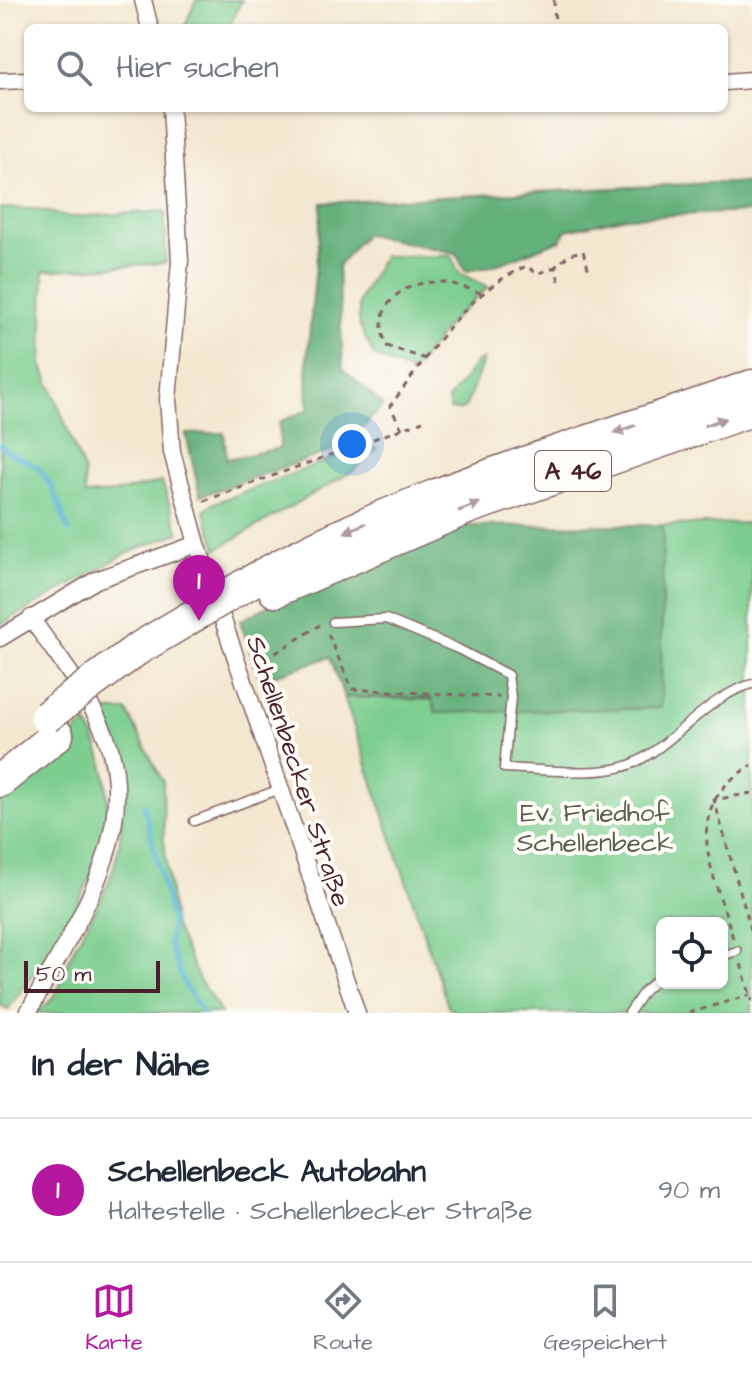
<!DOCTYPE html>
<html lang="de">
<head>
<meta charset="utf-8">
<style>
	body { margin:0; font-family:"Architects Daughter",sans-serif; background:#f2f2f3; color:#1f2937 }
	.controls { position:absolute; right:24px; bottom:24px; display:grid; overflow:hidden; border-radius:12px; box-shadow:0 2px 6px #0004 }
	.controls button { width:72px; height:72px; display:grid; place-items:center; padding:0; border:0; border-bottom:2px solid #e0e1e3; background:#fff; color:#1f2937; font:40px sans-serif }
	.scale { position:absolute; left:24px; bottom:20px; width:136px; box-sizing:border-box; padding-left:8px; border:4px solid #4a1f2b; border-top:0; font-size:22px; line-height:28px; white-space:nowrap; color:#4a1f2b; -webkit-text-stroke:6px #fdfcf7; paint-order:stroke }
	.you { position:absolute; left:352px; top:444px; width:28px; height:28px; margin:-20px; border:6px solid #fff; border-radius:50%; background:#1a73e8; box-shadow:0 0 0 12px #1a73e833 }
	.badge { display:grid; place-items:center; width:52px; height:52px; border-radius:50%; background:#b5179e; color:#fff; font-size:26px; font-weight:700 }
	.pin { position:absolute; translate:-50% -66px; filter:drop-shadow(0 2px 4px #0008) }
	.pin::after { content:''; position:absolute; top:42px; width:28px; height:24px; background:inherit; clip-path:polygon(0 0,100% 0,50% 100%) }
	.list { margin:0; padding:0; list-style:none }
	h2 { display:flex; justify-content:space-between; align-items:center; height:104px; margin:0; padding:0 32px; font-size:34px }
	h2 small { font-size:26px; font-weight:400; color:#747a83 }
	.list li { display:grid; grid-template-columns:52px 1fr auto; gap:24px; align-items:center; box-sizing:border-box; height:144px; padding:0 32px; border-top:2px solid #e0e1e3 }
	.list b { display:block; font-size:30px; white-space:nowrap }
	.list p { margin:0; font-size:26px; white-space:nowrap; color:#747a83 }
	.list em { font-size:26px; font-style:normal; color:#747a83 }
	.icon { flex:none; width:44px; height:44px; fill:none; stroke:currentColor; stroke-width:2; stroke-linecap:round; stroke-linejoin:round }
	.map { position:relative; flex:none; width:752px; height:1013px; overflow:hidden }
	.search { position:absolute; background:#fff; box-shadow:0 2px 6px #0004; left:24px; right:24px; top:24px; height:88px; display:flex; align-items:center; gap:20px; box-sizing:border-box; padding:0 28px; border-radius:12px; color:#747a83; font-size:30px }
	.sheet { height:248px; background:#fff }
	nav { display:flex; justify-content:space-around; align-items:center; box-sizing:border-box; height:112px; border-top:2px solid #e0e1e3; background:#fff; font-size:22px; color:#747a83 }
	nav a { display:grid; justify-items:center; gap:4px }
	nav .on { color:#b5179e }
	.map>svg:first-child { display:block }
	.green { fill:#7bcd8e; stroke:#62765c; stroke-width:2; fill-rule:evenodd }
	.forest { fill:#64b079; stroke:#576852; stroke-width:2 }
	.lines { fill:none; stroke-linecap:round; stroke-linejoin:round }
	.stream { stroke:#54b4d3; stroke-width:5 }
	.lane-casing { stroke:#856564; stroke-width:11 }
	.street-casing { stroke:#856564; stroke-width:19 }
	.highway-casing { stroke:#856564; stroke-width:35 }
	.path { stroke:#856564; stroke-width:3; stroke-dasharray:6 6; stroke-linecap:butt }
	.lane { stroke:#fff; stroke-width:8 }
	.street { stroke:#fff; stroke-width:16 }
	.highway { stroke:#fff; stroke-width:32 }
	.highway-bridge-casing { stroke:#856564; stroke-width:35; stroke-linecap:butt }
	.highway-bridge { stroke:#fff; stroke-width:32 }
	.oneway { fill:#ae9aa0 }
	.labels { text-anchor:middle; stroke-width:8; stroke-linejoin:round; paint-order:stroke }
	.shield { fill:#fdfcf7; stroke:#806168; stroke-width:2 }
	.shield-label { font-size:24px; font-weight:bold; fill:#4a1f2b }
	.street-label { font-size:26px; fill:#4a1f2b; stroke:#fdfcf7 }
	.park-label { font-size:26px; fill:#5b5c4e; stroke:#fdfcf7 }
</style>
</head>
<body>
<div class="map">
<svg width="752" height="1013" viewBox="0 0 752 1013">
	<rect width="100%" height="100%" fill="#fdfcf7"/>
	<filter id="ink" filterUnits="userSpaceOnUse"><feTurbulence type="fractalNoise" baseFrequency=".0125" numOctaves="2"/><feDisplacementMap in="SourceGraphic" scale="16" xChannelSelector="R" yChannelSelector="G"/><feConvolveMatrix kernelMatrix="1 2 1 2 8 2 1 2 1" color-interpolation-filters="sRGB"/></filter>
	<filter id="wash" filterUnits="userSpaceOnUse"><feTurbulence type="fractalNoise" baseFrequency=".006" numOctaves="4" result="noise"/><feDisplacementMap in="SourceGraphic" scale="32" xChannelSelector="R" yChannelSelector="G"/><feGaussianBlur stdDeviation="1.8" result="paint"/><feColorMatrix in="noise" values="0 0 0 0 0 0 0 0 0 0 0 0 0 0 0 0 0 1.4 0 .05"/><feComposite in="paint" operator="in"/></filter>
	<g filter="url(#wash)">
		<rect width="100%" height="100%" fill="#f3e7cf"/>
		<!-- green -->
		<path class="green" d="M 196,0 L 242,0 L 228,28 L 184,28 Z
			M 0,208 L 35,209 L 70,217 L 165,211 L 166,263 L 44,271 L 42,364 L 84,471 L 85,495 L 114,493 L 162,482 L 179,533 L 129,552 L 0,625 Z
			M 383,256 L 451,256 L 459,273 L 488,287 L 450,322 L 412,373 L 374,356 L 359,324 L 359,301 Z
			M 484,359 L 466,406 L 461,410 L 450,410 L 448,400 L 478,361 Z
			M 369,445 L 377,449 L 353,471 L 217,549 L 204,510 L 214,503 Z
			M 752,523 L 752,1013 L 456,1013 L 448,1006 L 344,697 L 660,708 L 663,525 ZM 662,923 L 722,923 L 722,983 L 662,983 Z
			M 102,711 L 127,711 L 163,782 L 164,842 L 174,925 L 198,978 L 221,1013 L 35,1013 C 67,993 59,976 75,946 C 82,932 92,918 99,903 C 135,833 122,783 102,711 Z
			M 87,724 C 145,824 67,929 8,1009 L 0,1005 L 0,789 Z"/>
		<!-- forest -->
		<path class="forest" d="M 711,183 L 752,183 L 752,212 L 626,217 L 567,230 L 561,240 C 527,251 500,268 465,271 L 456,253 L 365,234 L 338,266 L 343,369 L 383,405 L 347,446 L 200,496 L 186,434 L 224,433 L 227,459 L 280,448 L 279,422 L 308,410 L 307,360 L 322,203 Z
			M 663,525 L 661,708 L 436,713 L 431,698 L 344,697 L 330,657 L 260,680 L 240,621 L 349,562 L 442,526 Z"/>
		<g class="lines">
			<!-- stream -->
			<path class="stream" d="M 0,445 C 11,457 26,458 38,468 C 55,484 60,511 69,531
				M 144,805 L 172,923 L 169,944 L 184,984 L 203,1013"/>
		</g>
	</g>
	<g filter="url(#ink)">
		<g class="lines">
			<!-- lane casing -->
			<g class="lane-casing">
				<path id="lane" d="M 333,622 L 386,619 L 458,649 L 508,675 L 511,697 L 504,768 C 540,769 602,778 634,763 C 677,742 704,698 752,684
					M 194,821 L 280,789
					M 722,956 L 737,951
					M 629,1013 L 644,991 L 662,975"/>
			</g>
			<!-- street casing -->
			<g class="street-casing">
				<path id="street" d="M 143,0 L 150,28
					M 0,81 L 28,80
					M 724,82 L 752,80
					M 171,108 L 180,261 L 168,399 L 172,452 L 197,544 L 357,1013
					M 0,638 L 96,580 L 197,544
					M 28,1013 C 71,930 146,830 104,732 C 87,692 56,655 31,618"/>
			</g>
			<!-- highway casing -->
			<g class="highway-casing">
				<path id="highway" d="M 245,585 C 403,493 581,447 752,386
					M 275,591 L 467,508 L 752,410
					M 0,781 L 57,735"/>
			</g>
			<!-- path -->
			<path class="path" d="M 554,0 L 555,28
				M 559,281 L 555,267 L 570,254 L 583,251 L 589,271
				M 426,359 L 387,346 C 369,309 401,280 440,282 C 454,283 470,289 483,294
				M 402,429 L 390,406 C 429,355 466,291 527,266 L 537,274 L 555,267 L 553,263
				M 204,501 L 423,421
				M 328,634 L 352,689 L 500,697
				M 255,666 L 320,625
				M 752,793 L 714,800 L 752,933
				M 733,938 C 714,871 676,809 752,765
				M 741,964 L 752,1001
				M 689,1013 L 750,995"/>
			<!-- lane -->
			<use href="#lane" class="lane"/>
			<!-- street -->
			<use href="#street" class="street"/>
			<!-- highway -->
			<use href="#highway" class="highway"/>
			<!-- highway-bridge casing -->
			<g class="highway-bridge-casing">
				<path id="highway-bridge" d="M 46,717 L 136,650 L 245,585"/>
			</g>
			<!-- highway-bridge -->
			<use href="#highway-bridge" class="highway-bridge"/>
		</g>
		<!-- one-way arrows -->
		<defs><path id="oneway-solid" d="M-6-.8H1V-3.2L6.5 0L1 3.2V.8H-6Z" transform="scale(2)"/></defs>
		<g class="oneway">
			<use href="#oneway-solid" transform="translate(715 422) rotate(-19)"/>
			<use href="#oneway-solid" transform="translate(625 429) rotate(161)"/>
			<use href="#oneway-solid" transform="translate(469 507) rotate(-21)"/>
			<use href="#oneway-solid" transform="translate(355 528) rotate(156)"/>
		</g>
	</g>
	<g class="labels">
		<!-- shield labels -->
		<rect class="shield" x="535" y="451" width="76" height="40" rx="6"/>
		<g class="shield-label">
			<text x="573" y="479">A 46</text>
		</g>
		<!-- street labels -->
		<g class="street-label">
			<text transform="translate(299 771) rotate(72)" y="9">Schellenbecker Straße</text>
		</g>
		<!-- park labels -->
		<g class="park-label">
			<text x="595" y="821">Ev. Friedhof<tspan x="595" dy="30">Schellenbeck</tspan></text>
		</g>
	</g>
</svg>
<div class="controls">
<button><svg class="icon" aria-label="locate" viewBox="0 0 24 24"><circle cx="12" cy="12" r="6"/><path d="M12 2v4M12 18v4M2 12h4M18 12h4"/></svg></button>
</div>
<div class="scale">50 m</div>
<div class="you"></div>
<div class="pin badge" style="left:199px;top:621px">1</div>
<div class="search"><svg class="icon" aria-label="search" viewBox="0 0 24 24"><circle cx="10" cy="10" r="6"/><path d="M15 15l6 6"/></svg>Hier suchen</div>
</div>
<section class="sheet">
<h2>In der Nähe<small></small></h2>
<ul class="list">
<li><span class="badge">1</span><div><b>Schellenbeck Autobahn</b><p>Haltestelle · Schellenbecker Straße</p></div><em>90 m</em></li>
</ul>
</section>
<nav>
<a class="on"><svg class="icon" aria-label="map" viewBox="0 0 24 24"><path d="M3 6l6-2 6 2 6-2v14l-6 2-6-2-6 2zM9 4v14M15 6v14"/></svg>Karte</a>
<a><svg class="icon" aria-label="directions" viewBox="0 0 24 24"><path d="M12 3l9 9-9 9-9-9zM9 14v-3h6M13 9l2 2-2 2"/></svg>Route</a>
<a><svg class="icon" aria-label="saved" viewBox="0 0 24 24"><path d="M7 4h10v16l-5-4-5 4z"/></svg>Gespeichert</a>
</nav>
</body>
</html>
